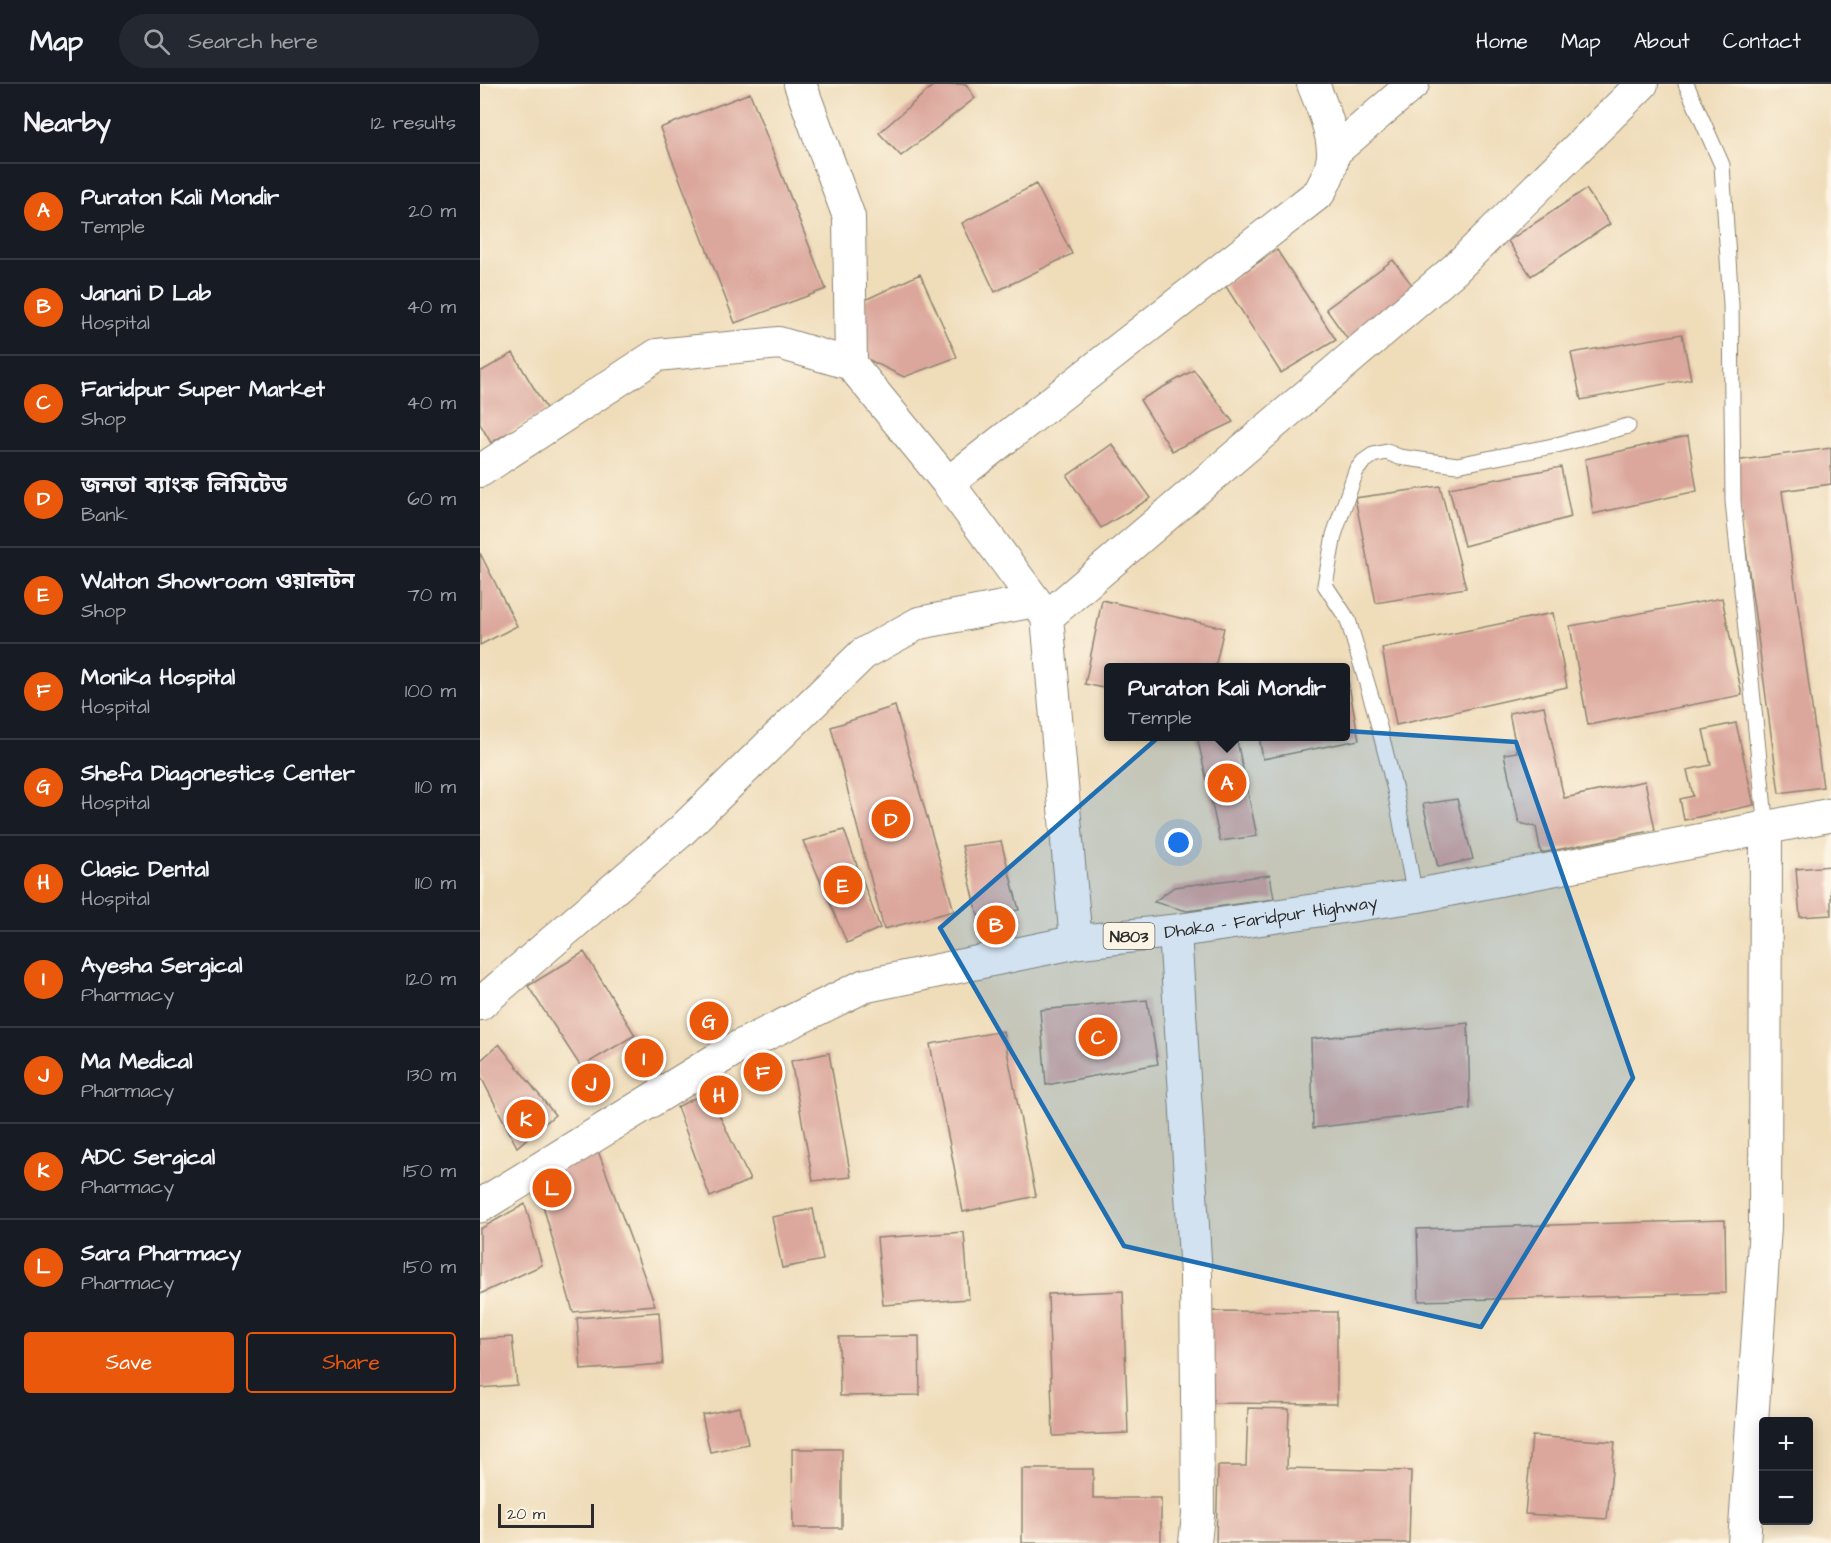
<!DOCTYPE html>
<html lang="en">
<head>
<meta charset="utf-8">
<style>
	body { margin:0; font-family:"Architects Daughter","Noto Sans Bengali",sans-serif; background:#242831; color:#f1f3f6 }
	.controls { position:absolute; right:18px; bottom:18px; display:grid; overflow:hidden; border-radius:6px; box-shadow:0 3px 15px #0003 }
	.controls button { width:54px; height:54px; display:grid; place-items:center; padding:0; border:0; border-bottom:2px solid #363941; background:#171b24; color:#f1f3f6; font:30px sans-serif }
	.scale { position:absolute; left:18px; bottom:15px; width:96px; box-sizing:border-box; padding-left:6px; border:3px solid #2b2b2b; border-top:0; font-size:16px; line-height:21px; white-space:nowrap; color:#2b2b2b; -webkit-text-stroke:4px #fcf5e5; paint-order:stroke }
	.you { position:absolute; left:699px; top:759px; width:21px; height:21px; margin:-15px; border:4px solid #fff; border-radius:50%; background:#1a73e8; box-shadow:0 0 0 9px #1a73e833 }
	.badge { display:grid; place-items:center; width:39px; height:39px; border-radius:50%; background:#ea580c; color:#fff; font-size:20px; font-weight:700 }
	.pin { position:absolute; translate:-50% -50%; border:3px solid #fff; box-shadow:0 2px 6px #0006 }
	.popup { position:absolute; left:624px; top:579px; width:246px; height:78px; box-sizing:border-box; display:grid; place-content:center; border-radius:6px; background:#171b24; filter:drop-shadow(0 2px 4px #0005); font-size:20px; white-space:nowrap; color:#9ea1a6 }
	.popup b { font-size:22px; color:#f1f3f6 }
	.popup::after { content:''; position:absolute; left:50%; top:100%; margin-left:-12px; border:12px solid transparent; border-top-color:#171b24 }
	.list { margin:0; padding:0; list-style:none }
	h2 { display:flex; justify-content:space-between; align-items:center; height:78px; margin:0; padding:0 24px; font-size:26px }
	h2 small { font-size:20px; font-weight:400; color:#9ea1a6 }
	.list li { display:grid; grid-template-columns:39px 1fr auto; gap:18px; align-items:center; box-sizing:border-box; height:96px; padding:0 24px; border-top:2px solid #363941 }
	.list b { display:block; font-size:22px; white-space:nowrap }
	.list p { margin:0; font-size:20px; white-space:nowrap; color:#9ea1a6 }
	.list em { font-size:20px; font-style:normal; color:#9ea1a6 }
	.actions { display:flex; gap:12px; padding:18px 24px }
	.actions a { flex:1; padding:14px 0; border:2px solid #ea580c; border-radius:6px; text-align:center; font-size:21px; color:#ea580c }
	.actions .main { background:#ea580c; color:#fff }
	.icon { flex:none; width:33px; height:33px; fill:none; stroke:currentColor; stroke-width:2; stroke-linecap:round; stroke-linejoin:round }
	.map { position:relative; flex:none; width:1351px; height:1459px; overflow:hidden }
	header { display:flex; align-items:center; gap:36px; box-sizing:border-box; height:84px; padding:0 30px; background:#171b24; border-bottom:2px solid #363941 }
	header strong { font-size:28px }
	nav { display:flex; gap:33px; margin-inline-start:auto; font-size:21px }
	.search { width:420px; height:54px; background:#242831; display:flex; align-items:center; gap:15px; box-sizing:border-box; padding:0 21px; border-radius:33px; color:#9ea1a6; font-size:22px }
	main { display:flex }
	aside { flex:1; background:#171b24 }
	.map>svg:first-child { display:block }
	.building { fill:#dba69b }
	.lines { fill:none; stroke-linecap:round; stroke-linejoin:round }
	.lane-casing { stroke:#8d8472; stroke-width:17 }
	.street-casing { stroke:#8d8472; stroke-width:34 }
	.highway-casing { stroke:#8d8472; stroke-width:35 }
	.lane { stroke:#fff; stroke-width:15 }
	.street { stroke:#fff; stroke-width:32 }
	.highway { stroke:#fff; stroke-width:33 }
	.marked { fill:#1f6fb2; fill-opacity:0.2; stroke:#1f6fb2; stroke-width:4.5; stroke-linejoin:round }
	.labels { text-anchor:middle; stroke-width:4.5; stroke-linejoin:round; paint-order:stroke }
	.shield { fill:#fcf5e5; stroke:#6a6863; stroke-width:1.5 }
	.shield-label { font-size:16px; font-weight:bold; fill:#2b2b2b }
	.street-label { font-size:18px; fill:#2b2b2b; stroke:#fcf5e5 }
</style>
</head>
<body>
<header>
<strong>Map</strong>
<div class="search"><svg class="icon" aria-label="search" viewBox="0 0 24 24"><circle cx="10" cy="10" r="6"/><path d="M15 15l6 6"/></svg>Search here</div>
<nav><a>Home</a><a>Map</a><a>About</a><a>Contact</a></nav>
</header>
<main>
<aside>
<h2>Nearby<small>12 results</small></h2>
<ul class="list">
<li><span class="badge">A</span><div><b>Puraton Kali Mondir</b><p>Temple</p></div><em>20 m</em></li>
<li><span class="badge">B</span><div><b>Janani D Lab</b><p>Hospital</p></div><em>40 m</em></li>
<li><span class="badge">C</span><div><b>Faridpur Super Market</b><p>Shop</p></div><em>40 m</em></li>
<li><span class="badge">D</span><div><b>জনতা ব্যাংক লিমিটেড</b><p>Bank</p></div><em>60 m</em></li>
<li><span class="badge">E</span><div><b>Walton Showroom ওয়ালটন</b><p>Shop</p></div><em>70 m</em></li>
<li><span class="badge">F</span><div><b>Monika Hospital</b><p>Hospital</p></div><em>100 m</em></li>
<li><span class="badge">G</span><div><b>Shefa Diagonestics Center</b><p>Hospital</p></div><em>110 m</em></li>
<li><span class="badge">H</span><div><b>Clasic Dental</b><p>Hospital</p></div><em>110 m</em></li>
<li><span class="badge">I</span><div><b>Ayesha Sergical</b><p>Pharmacy</p></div><em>120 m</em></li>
<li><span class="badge">J</span><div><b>Ma Medical</b><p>Pharmacy</p></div><em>130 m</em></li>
<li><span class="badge">K</span><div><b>ADC Sergical</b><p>Pharmacy</p></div><em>150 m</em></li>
<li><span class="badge">L</span><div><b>Sara Pharmacy</b><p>Pharmacy</p></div><em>150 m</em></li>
</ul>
<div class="actions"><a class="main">Save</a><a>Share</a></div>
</aside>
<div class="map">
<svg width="1351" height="1459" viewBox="0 0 1351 1459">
	<rect width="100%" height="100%" fill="#fcf5e5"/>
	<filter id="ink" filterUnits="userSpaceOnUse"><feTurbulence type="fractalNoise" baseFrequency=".0167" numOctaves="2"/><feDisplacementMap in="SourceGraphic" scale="12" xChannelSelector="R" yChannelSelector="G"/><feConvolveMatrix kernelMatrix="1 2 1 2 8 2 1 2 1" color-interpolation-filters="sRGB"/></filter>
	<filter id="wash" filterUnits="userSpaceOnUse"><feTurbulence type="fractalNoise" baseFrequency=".008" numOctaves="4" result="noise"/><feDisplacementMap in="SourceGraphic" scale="24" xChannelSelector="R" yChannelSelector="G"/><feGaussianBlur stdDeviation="1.35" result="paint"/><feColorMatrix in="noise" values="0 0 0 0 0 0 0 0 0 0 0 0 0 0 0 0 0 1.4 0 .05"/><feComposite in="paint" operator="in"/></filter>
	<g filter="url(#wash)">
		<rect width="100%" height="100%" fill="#efdcb9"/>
		<g id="blocks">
			<!-- building -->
			<path class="building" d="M 455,0 L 486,0 L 495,14 L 421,72 L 399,49 Z
				M 270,9 L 346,205 L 255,239 L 180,44 Z
				M 556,100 L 592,170 L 515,208 L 482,139 Z
				M 1106,105 L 1130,140 L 1051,192 L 1028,157 Z
				M 797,166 L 856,256 L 801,289 L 745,201 Z
				M 913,176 L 936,206 L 868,256 L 846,225 Z
				M 440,190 L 477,273 L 424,293 L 385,274 L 385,216 Z
				M 1202,250 L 1211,295 L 1101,316 L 1091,269 Z
				M 33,269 L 67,326 L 11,359 L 0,340 L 0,288 Z
				M 714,286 L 753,338 L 692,367 L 660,316 Z
				M 1208,352 L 1217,407 L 1113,430 L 1105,375 Z
				M 632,360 L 671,414 L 621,444 L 587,392 Z
				M 1351,364 L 1351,400 L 1302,407 L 1343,703 L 1299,709 L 1254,377 Z
				M 1081,383 L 1091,433 L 984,462 L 969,404 Z
				M 960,402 L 986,504 L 896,519 L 875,414 Z
				M 0,469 L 37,542 L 0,561 Z
				M 1242,514 L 1262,611 L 1108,641 L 1090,542 Z
				M 622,516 L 744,544 L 735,584 L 628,584 L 628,605 L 605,600 Z
				M 1073,529 L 1087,603 L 916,641 L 902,564 Z
				M 866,585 L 879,656 L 783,675 L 779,652 L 866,652 Z
				M 415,622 L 474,827 L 404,845 L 351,643 Z
				M 1064,622 L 1084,714 L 1165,697 L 1175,746 L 1061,769 L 1056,743 L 1039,739 L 1024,670 L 1037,668 L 1029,629 Z
				M 1256,639 L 1274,721 L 1204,736 L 1200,715 L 1213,712 L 1207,686 L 1231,681 L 1223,646 Z
				M 717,652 L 756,652 L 777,752 L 740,757 Z
				M 977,715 L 993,775 L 958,783 L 943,720 Z
				M 364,746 L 400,844 L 367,859 L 323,757 Z
				M 521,757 L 539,826 L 498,832 L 482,762 Z
				M 1351,782 L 1351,831 L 1320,833 L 1316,785 Z
				M 790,791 L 794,815 L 707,827 L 674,818 L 694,803 Z
				M 104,868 L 155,951 L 101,983 L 48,902 Z
				M 667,916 L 678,980 L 566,1001 L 560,926 Z
				M 988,939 L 990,1025 L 833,1044 L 831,955 Z
				M 523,947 L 556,1112 L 483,1128 L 450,960 Z
				M 19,960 L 75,1031 L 37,1063 L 0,991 L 0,977 Z
				M 349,969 L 371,1093 L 333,1097 L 311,977 Z
				M 228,1007 L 270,1096 L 230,1113 L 197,1023 Z
				M 117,1064 L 175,1221 L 93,1228 L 57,1100 Z
				M 45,1120 L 62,1181 L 0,1210 L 0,1145 Z
				M 333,1125 L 343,1176 L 302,1184 L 292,1133 Z
				M 1245,1136 L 1246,1209 L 939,1217 L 937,1145 Z
				M 484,1148 L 489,1215 L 403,1221 L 397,1154 Z
				M 643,1207 L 648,1349 L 573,1352 L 568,1210 Z
				M 726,1227 L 857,1228 L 857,1320 L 725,1319 Z
				M 179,1228 L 183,1280 L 101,1286 L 97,1234 Z
				M 439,1252 L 440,1311 L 360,1312 L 359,1253 Z
				M 32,1253 L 37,1301 L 0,1304 L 0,1255 Z
				M 260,1323 L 268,1360 L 230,1368 L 222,1331 Z
				M 768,1324 L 809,1325 L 807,1384 L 931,1387 L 929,1459 L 736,1459 L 738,1382 L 766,1382 Z
				M 1052,1352 L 1135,1358 L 1127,1435 L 1045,1430 Z
				M 312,1365 L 362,1365 L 362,1444 L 313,1444 Z
				M 542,1385 L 613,1385 L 613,1414 L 681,1414 L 681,1459 L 542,1459 Z"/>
		</g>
	</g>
	<g filter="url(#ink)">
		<use href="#blocks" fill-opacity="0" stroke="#8d8472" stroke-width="1.5"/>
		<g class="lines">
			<!-- lane casing -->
			<g class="lane-casing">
				<path id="lane" d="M 1206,0 L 1242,81 L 1251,221 L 1253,417 L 1286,745
					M 935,812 L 915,706 L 894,623 L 868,536 L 845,501 L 854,451 L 876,387 L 883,378 L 893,371 L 907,368 L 919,373 L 977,381 L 1073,362 L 1148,342"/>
			</g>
			<!-- street casing -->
			<g class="street-casing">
				<path id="street" d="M 320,0 L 369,133 L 371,280
					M 853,69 L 933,0
					M 0,387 L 177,271 L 299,259 L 371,280 L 468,399 L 567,533 L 596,858
					M 468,399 L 839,109 C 846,97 853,83 853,69 C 853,47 841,20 833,0
					M 567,533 L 975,185 L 1162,0
					M 695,847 L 716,1191 L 718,1431 L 715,1459
					M 0,920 L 200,748 L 383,570 L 439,539 L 555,517
					M 1264,1459 L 1285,1143 L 1286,745"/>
			</g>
			<!-- highway casing -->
			<g class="highway-casing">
				<g id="highway">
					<path id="s1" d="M 0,1122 L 251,967 L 384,902 L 596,858 L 695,847 L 935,812 L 1351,731"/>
				</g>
			</g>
			<!-- lane -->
			<use href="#lane" class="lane"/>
			<!-- street -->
			<use href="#street" class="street"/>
			<!-- highway -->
			<use href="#highway" class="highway"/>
		</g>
	</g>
	<!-- marked area -->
	<path class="marked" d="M 698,636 L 1036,658 L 1153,994 L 1001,1243 L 644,1162 L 460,844 Z"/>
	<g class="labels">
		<!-- shield labels -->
		<rect class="shield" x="623.5" y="839" width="51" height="26" rx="4.5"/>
		<g class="shield-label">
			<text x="649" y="858">N803</text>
		</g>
		<!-- street labels -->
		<g class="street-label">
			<text dy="6" stroke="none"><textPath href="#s1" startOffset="856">Dhaka - Faridpur Highway</textPath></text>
		</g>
	</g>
</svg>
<div class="controls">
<button>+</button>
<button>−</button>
</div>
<div class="scale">20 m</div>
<div class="you"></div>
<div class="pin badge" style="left:747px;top:699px">A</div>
<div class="popup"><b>Puraton Kali Mondir</b>Temple</div>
<div class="pin badge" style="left:516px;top:841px">B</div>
<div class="pin badge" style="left:618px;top:953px">C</div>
<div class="pin badge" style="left:411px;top:735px">D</div>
<div class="pin badge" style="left:363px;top:801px">E</div>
<div class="pin badge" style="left:283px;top:988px">F</div>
<div class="pin badge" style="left:229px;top:937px">G</div>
<div class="pin badge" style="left:239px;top:1011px">H</div>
<div class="pin badge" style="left:164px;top:974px">I</div>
<div class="pin badge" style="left:111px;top:999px">J</div>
<div class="pin badge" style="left:46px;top:1035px">K</div>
<div class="pin badge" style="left:72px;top:1104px">L</div>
</div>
</main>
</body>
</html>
